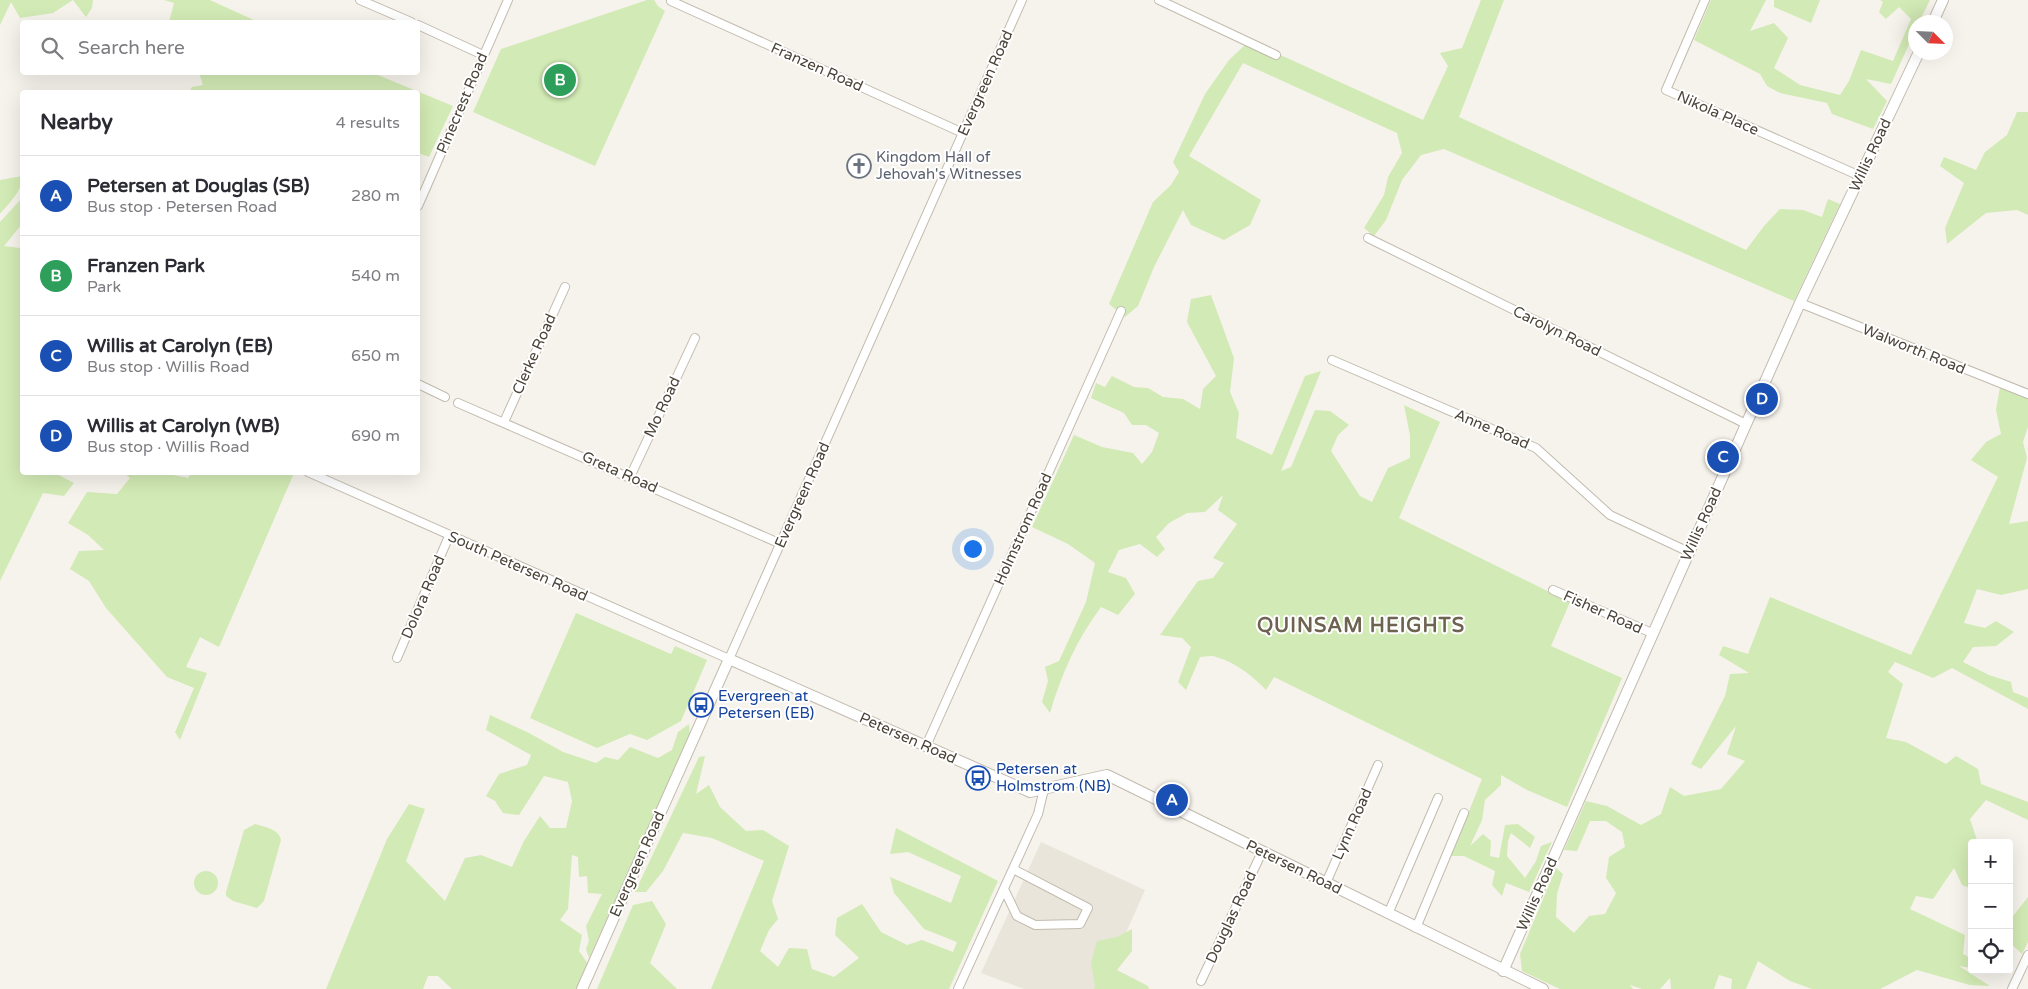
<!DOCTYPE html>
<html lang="en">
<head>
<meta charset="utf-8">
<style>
	body { margin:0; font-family:"Varela Round",sans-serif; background:#f7f7f7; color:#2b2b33 }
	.controls { position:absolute; right:15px; bottom:15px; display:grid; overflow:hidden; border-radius:5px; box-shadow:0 5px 20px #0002 }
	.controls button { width:45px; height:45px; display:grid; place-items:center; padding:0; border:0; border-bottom:1px solid #e1e1e2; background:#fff; color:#2b2b33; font:25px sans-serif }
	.compass { position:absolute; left:1908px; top:15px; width:45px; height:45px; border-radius:50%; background:#fff; box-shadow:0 5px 20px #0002; rotate:114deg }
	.you { position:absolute; left:972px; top:548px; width:18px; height:18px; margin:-12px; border:4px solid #fff; border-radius:50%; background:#1a73e8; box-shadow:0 0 0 8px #1a73e833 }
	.badge { display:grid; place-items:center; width:32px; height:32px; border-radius:50%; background:#1a73e8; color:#fff; font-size:16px; font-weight:700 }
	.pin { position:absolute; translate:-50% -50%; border:2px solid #fff; box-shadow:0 1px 5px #0006 }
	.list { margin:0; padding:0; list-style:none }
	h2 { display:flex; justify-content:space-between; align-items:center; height:65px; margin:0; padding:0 20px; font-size:21px }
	h2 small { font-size:16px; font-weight:400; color:#7c7c81 }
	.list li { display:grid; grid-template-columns:32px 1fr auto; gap:15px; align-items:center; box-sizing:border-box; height:80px; padding:0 20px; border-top:1px solid #e1e1e2 }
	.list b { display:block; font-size:19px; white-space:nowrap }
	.list p { margin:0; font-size:16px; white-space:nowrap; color:#7c7c81 }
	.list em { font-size:16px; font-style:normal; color:#7c7c81 }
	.icon { flex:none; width:28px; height:28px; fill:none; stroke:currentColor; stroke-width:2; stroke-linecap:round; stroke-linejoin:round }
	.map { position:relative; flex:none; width:2028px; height:989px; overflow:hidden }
	.search { position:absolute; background:#fff; box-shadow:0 5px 20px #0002; left:20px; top:20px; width:400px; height:55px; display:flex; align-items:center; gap:12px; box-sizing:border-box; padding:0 18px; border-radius:5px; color:#7c7c81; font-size:19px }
	.panel { position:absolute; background:#fff; box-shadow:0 5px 20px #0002; left:20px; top:90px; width:400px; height:385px; border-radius:5px }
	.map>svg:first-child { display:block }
	.residential { fill:#eae5da }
	.green { fill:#d2eab5 }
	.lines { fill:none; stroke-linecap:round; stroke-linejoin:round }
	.minor-casing { stroke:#c2bbae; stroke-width:10 }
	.tertiary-casing { stroke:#c2bbae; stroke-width:12 }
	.minor { stroke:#fff; stroke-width:8 }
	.tertiary { stroke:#fff; stroke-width:10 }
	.labels { text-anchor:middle; stroke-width:4; stroke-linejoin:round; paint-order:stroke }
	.street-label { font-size:15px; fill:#4b4439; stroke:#fff }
	.worship-label { font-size:15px; fill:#5b616d; stroke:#fff; text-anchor:start }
	.transit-label { font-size:15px; fill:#164399; stroke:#fff; text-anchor:start }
	.district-label { font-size:20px; font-weight:bold; letter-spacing:1px; fill:#6e6250; stroke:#fff }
</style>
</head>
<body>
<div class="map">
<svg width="2028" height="989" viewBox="0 0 2028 989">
	<rect width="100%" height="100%" fill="#f6f3ec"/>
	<!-- residential -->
	<path class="residential" d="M 1041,842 L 1145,890 L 1101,989 L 1024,989 L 981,973 Z"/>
	<!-- green -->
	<path class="green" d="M 0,0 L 93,0 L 92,8 L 86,17 L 73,0 L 53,13 L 20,18 L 11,2 L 0,25 Z
		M 164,0 L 210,0 L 258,22 L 169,22 L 174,3 Z
		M 647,0 L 654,0 L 658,6 L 665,11 L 595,166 L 473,112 L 501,49 Z
		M 1481,0 L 1504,0 L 1459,117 L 1746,250 L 1764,226 L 1780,209 L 1803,210 L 1822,217 L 1828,199 L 1840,204 L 1794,301 L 1444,149 L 1421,155 L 1402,180 L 1386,220 L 1374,236 L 1364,228 L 1384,195 L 1388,177 L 1402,153 L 1397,133 L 1243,63 L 1189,156 L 1261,200 L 1250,225 L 1224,240 L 1191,225 L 1183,210 L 1154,267 L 1138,306 L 1125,317 L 1109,304 L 1153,202 L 1171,185 L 1179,172 L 1173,162 L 1205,94 L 1229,60 L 1246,44 L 1274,52 L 1423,120 L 1448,66 L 1440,53 L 1462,48 Z
		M 1711,0 L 1766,0 L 1750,31 L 1774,23 L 1788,38 L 1774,68 L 1800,85 L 1840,95 L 1849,81 L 1861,50 L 1893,61 L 1911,19 L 1899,7 L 1886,19 L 1879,12 L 1883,2 L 1880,0 L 1930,0 L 1919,22 L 1916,22 L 1915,31 L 1891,84 L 1866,79 L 1887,101 L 1873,129 L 1832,114 L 1827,103 L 1780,93 L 1767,86 L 1760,74 L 1694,40 Z
		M 1774,0 L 1820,0 L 1811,23 L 1774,7 Z
		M 199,73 L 373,73 L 453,106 L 429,157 L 418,153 L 418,92 L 189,92 L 192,87 L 203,85 Z
		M 2017,112 L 2028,112 L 2028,215 L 2017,210 L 1986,213 L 1947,244 L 1945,228 L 1964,183 L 1940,166 L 1944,157 L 1976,170 L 1985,152 L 2007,135 Z
		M 22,176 C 23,191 9,203 0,214 L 0,180 Z
		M 22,198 L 22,224 L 4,246 L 20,248 L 22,245 L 22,472 L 55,473 L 74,483 L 64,496 L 43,493 L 0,581 L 0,222 Z
		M 1211,295 L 1234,358 L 1230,392 L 1239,413 L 1236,438 L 1272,455 L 1305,376 L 1321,371 L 1281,471 L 1291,467 L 1315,410 L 1330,411 L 1349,425 L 1338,435 L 1331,451 L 1360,496 L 1372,502 L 1388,468 L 1410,458 L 1410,435 L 1404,405 L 1440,422 L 1399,518 L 1570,602 L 1551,646 L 1622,678 L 1567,807 L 1527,790 L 1501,775 L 1501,785 L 1485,800 L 1482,820 L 1470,846 L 1483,834 L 1491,841 L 1490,856 L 1499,858 L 1505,825 L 1518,824 L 1535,837 L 1530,848 L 1511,833 L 1508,841 L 1507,856 L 1525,878 L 1536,861 L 1541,846 L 1552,842 L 1529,892 L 1506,883 L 1502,896 L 1492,885 L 1495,871 L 1464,856 L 1451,856 L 1482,779 L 1274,677 L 1266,690 C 1253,676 1235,662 1216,657 C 1212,655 1205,657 1200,657 L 1186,690 L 1178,682 L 1191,647 L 1182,638 L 1160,635 L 1198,581 L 1213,578 L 1224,563 L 1213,558 L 1237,524 L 1218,510 L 1223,495 L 1205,512 L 1187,513 L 1169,523 L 1156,537 L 1165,549 L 1157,557 L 1140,544 L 1119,550 L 1108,572 L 1126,578 L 1135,594 L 1118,615 L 1101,607 C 1077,639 1061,675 1050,713 L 1042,702 L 1048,681 L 1045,667 L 1059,661 L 1086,602 L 1095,563 L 1068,544 L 1032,527 L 1074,435 L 1102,447 L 1133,453 L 1142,464 L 1152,452 L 1159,433 L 1146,425 L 1132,425 L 1124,413 L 1091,398 L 1096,383 L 1105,387 L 1112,376 L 1134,387 L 1148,388 L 1163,397 L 1183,399 L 1200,409 L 1203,389 L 1216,376 L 1187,322 L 1191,299 Z
		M 2000,387 L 2028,399 L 2028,427 L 2023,442 L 2027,458 L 2009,524 L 2028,521 L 2028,589 L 2001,595 L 1977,589 L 1964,623 L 1985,628 L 1996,621 L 2014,632 L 1996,646 L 1973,647 L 1963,662 L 1989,675 L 2011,682 L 2013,692 L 2028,698 L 2028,709 L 1952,668 L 1933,678 L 1895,662 L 1888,672 L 1903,684 L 1886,738 L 1906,742 L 1946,764 L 1956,756 L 1978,769 L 1981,784 L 2028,802 L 2028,820 L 1986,800 L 1970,819 L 1978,843 L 1972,843 L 1972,889 L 1962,885 L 1954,868 L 1933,899 L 1916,896 L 1910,909 L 1965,935 L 1963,954 L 1972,959 L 1972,968 L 1959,966 L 1990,986 L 1970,985 L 1917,970 L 1880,989 L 1812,989 L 1790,981 L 1758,961 L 1746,989 L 1731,989 L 1732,979 L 1719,975 L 1714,989 L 1671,989 L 1670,978 L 1660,989 L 1642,989 L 1630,985 L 1633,989 L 1560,989 L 1522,971 L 1520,954 L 1556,868 L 1563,874 L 1557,894 L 1556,917 L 1574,933 L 1589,916 L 1605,914 L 1616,893 L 1606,878 L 1609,857 L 1625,847 L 1622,832 L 1606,821 L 1590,821 L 1577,851 L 1564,850 L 1586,801 L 1607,806 L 1641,825 L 1661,814 L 1670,787 L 1684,796 L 1721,789 L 1745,761 L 1727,754 L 1736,726 L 1701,769 L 1691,764 L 1725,696 L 1730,674 L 1749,673 L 1719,655 L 1723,646 L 1748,654 L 1770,597 L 1911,655 L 1998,477 L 1971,460 L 1986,442 L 2001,434 L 1996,410 Z
		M 124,473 L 164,473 L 188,478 L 191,473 L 294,473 L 219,647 L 200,637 L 186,667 L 207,673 L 180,740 L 175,732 L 194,688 L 167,677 L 106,608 L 89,581 L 70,569 L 79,551 L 104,550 L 88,535 L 68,523 L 87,492 L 117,494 L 130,478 Z
		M 576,613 L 671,654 L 675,646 L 707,660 L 681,721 L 647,740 L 630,734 L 597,748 L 530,718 Z
		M 490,715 L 529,733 L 563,752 L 596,763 L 605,757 L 618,760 L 630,747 L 658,758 L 672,750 L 678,732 L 689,724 L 690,737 L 589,958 L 586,949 L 589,941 L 586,926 L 602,894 L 588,893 L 587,876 L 579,877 L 578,857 L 572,855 L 568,909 L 560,920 L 582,935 L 579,951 L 588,964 L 577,989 L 452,989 L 438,976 L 428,976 L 423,989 L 326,989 L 387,839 L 409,804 L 425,809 L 406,861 L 445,901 L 465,858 L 481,855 L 512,867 L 524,841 L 540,816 L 550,828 L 566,828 L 572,801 L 568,782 L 544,776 L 519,815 L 503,813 L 495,801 L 486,796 L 499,774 L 527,765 L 531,755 L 486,730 Z
		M 705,756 L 696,794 L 709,785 L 720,807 L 746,831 L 763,830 L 789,846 L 772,901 L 778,919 L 769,930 L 760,951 L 778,967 L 789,948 L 807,949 L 812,969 L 834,977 L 859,958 L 835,935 L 837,918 L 862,904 L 881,932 L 907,945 L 922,940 L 953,952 L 957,942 L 924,929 L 894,893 L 890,877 L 951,903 L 961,876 L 908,852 L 890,854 L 896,828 L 998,881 L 949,989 L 711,989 L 764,861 L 712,838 L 683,833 L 663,871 L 646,892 L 635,892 L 699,757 Z
		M 255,824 C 265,827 279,829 281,840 L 264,901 L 257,908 L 233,901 L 226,896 L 226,892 L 244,830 Z
		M194 883a12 12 0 1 1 24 0a12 12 0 1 1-24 0Z
		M 2028,897 L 2028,942 L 2022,954 L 2009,942 L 2009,921 Z
		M 652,901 L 666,924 L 650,963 L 677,989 L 597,989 L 633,905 Z
		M 1132,929 L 1132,951 L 1117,970 L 1148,986 L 1149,989 L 1094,989 L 1095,986 L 1091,963 L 1097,941 L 1117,937 Z"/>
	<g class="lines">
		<!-- minor casing -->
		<g class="minor-casing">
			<path id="minor" d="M 360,0 L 411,22
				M 1159,0 L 1276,55
				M 1705,0 L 1666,90 L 1860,176
				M 671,1 L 963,133
				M 418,25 L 483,55
				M 418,206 L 508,0
				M 1368,238 L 1746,424
				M 1800,303 L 2028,394
				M 1332,360 L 1536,448 L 1610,515 L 1689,552
				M 418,384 L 445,397
				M 458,403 L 781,544
				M 504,422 L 565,287
				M 308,472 L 729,659 L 1022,0
				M 630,477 L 695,338
				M 1553,590 L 1652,633
				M 397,658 L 449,536
				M 926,746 L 1121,311
				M 1326,883 L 1378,765
				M 1004,889 L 1017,916 L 1035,925 L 1080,924 L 1088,908 L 1013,869
				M 1388,914 L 1438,798
				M 1416,928 L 1464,813
				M 1201,981 L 1262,852
				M 958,989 L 1038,814 L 1044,789
				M 2012,989 L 2028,955"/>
		</g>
		<!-- tertiary casing -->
		<g class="tertiary-casing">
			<path id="tertiary" d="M 1933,22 L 1943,0
				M 1503,971 L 1800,303 L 1919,52
				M 582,989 L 729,659 L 1030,792 L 1107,775 L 1543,989"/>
		</g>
		<!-- minor -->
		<use href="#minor" class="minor"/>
		<!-- tertiary -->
		<use href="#tertiary" class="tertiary"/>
	</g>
	<!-- icons -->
	<defs>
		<g id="church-ring" transform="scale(1.25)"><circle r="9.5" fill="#fff" stroke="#6b7280" stroke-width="1.5"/><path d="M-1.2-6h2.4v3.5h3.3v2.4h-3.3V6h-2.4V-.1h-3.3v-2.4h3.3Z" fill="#6b7280"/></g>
		<g id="bus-ring" transform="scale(1.25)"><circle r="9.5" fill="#fff" stroke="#1a4fb4" stroke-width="1.5"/><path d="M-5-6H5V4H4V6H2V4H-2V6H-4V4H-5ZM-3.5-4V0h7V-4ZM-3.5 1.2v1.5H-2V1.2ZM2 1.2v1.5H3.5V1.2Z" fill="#1a4fb4"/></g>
	</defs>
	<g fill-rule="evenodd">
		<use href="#church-ring" x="859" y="166"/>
		<use href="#bus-ring" x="701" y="705"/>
		<use href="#bus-ring" x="978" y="778"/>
	</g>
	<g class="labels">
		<!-- street labels -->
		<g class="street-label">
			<text transform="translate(817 67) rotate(24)" y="5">Franzen Road</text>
			<text transform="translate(985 83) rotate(-66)" y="5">Evergreen Road</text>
			<text transform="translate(462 103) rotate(-67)" y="5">Pinecrest Road</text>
			<text transform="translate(1718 113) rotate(24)" y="5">Nikola Place</text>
			<text transform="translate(1870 155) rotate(-65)" y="5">Willis Road</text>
			<text transform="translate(1557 331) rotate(26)" y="5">Carolyn Road</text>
			<text transform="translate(1914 349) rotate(22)" y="5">Walworth Road</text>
			<text transform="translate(534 354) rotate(-66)" y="5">Clerke Road</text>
			<text transform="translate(662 407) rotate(-65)" y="5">Mo Road</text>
			<text transform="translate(1492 429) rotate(23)" y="5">Anne Road</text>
			<text transform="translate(620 472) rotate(24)" y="5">Greta Road</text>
			<text transform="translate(802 495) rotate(-66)" y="5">Evergreen Road</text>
			<text transform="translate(1701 524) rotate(-66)" y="5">Willis Road</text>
			<text transform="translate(1023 529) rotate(-66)" y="5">Holmstrom Road</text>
			<text transform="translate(518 566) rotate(24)" y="5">South Petersen Road</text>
			<text transform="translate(423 597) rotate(-67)" y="5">Dolora Road</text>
			<text transform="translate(1603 612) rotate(24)" y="5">Fisher Road</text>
			<text transform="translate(908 738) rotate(24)" y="5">Petersen Road</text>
			<text transform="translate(1352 824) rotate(-66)" y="5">Lynn Road</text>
			<text transform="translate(637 864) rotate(-66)" y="5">Evergreen Road</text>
			<text transform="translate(1294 867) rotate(26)" y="5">Petersen Road</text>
			<text transform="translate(1537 894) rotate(-66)" y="5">Willis Road</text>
			<text transform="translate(1231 917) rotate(-65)" y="5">Douglas Road</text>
		</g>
		<!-- worship labels -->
		<g class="worship-label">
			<text x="876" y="162">Kingdom Hall of<tspan x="876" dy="17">Jehovah's Witnesses</tspan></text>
		</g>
		<!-- transit labels -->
		<g class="transit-label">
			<text x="718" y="701">Evergreen at<tspan x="718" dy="17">Petersen (EB)</tspan></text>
			<text x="996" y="774">Petersen at<tspan x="996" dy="17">Holmstrom (NB)</tspan></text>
		</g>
		<!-- district labels -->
		<g class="district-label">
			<text x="1361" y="632">QUINSAM HEIGHTS</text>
		</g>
	</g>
</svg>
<div class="controls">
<button>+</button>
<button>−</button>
<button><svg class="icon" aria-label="locate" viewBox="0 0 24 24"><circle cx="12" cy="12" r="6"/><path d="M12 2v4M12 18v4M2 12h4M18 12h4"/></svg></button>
</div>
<svg class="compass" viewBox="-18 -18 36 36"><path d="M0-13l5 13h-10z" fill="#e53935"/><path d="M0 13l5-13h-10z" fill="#7c7c81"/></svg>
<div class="you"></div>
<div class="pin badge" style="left:1172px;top:800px;background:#1a4fb4">A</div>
<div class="pin badge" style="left:560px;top:80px;background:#2e9e5b">B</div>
<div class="pin badge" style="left:1723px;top:457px;background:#1a4fb4">C</div>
<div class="pin badge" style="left:1762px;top:399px;background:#1a4fb4">D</div>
<div class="search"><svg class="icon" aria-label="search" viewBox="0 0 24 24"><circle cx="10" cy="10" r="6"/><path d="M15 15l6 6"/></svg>Search here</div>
<section class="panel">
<h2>Nearby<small>4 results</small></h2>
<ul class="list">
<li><span class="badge" style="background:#1a4fb4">A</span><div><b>Petersen at Douglas (SB)</b><p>Bus stop · Petersen Road</p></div><em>280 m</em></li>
<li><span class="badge" style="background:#2e9e5b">B</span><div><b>Franzen Park</b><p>Park</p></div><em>540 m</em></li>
<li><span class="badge" style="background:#1a4fb4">C</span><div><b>Willis at Carolyn (EB)</b><p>Bus stop · Willis Road</p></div><em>650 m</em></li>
<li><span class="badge" style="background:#1a4fb4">D</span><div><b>Willis at Carolyn (WB)</b><p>Bus stop · Willis Road</p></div><em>690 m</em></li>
</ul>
</section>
</div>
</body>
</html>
